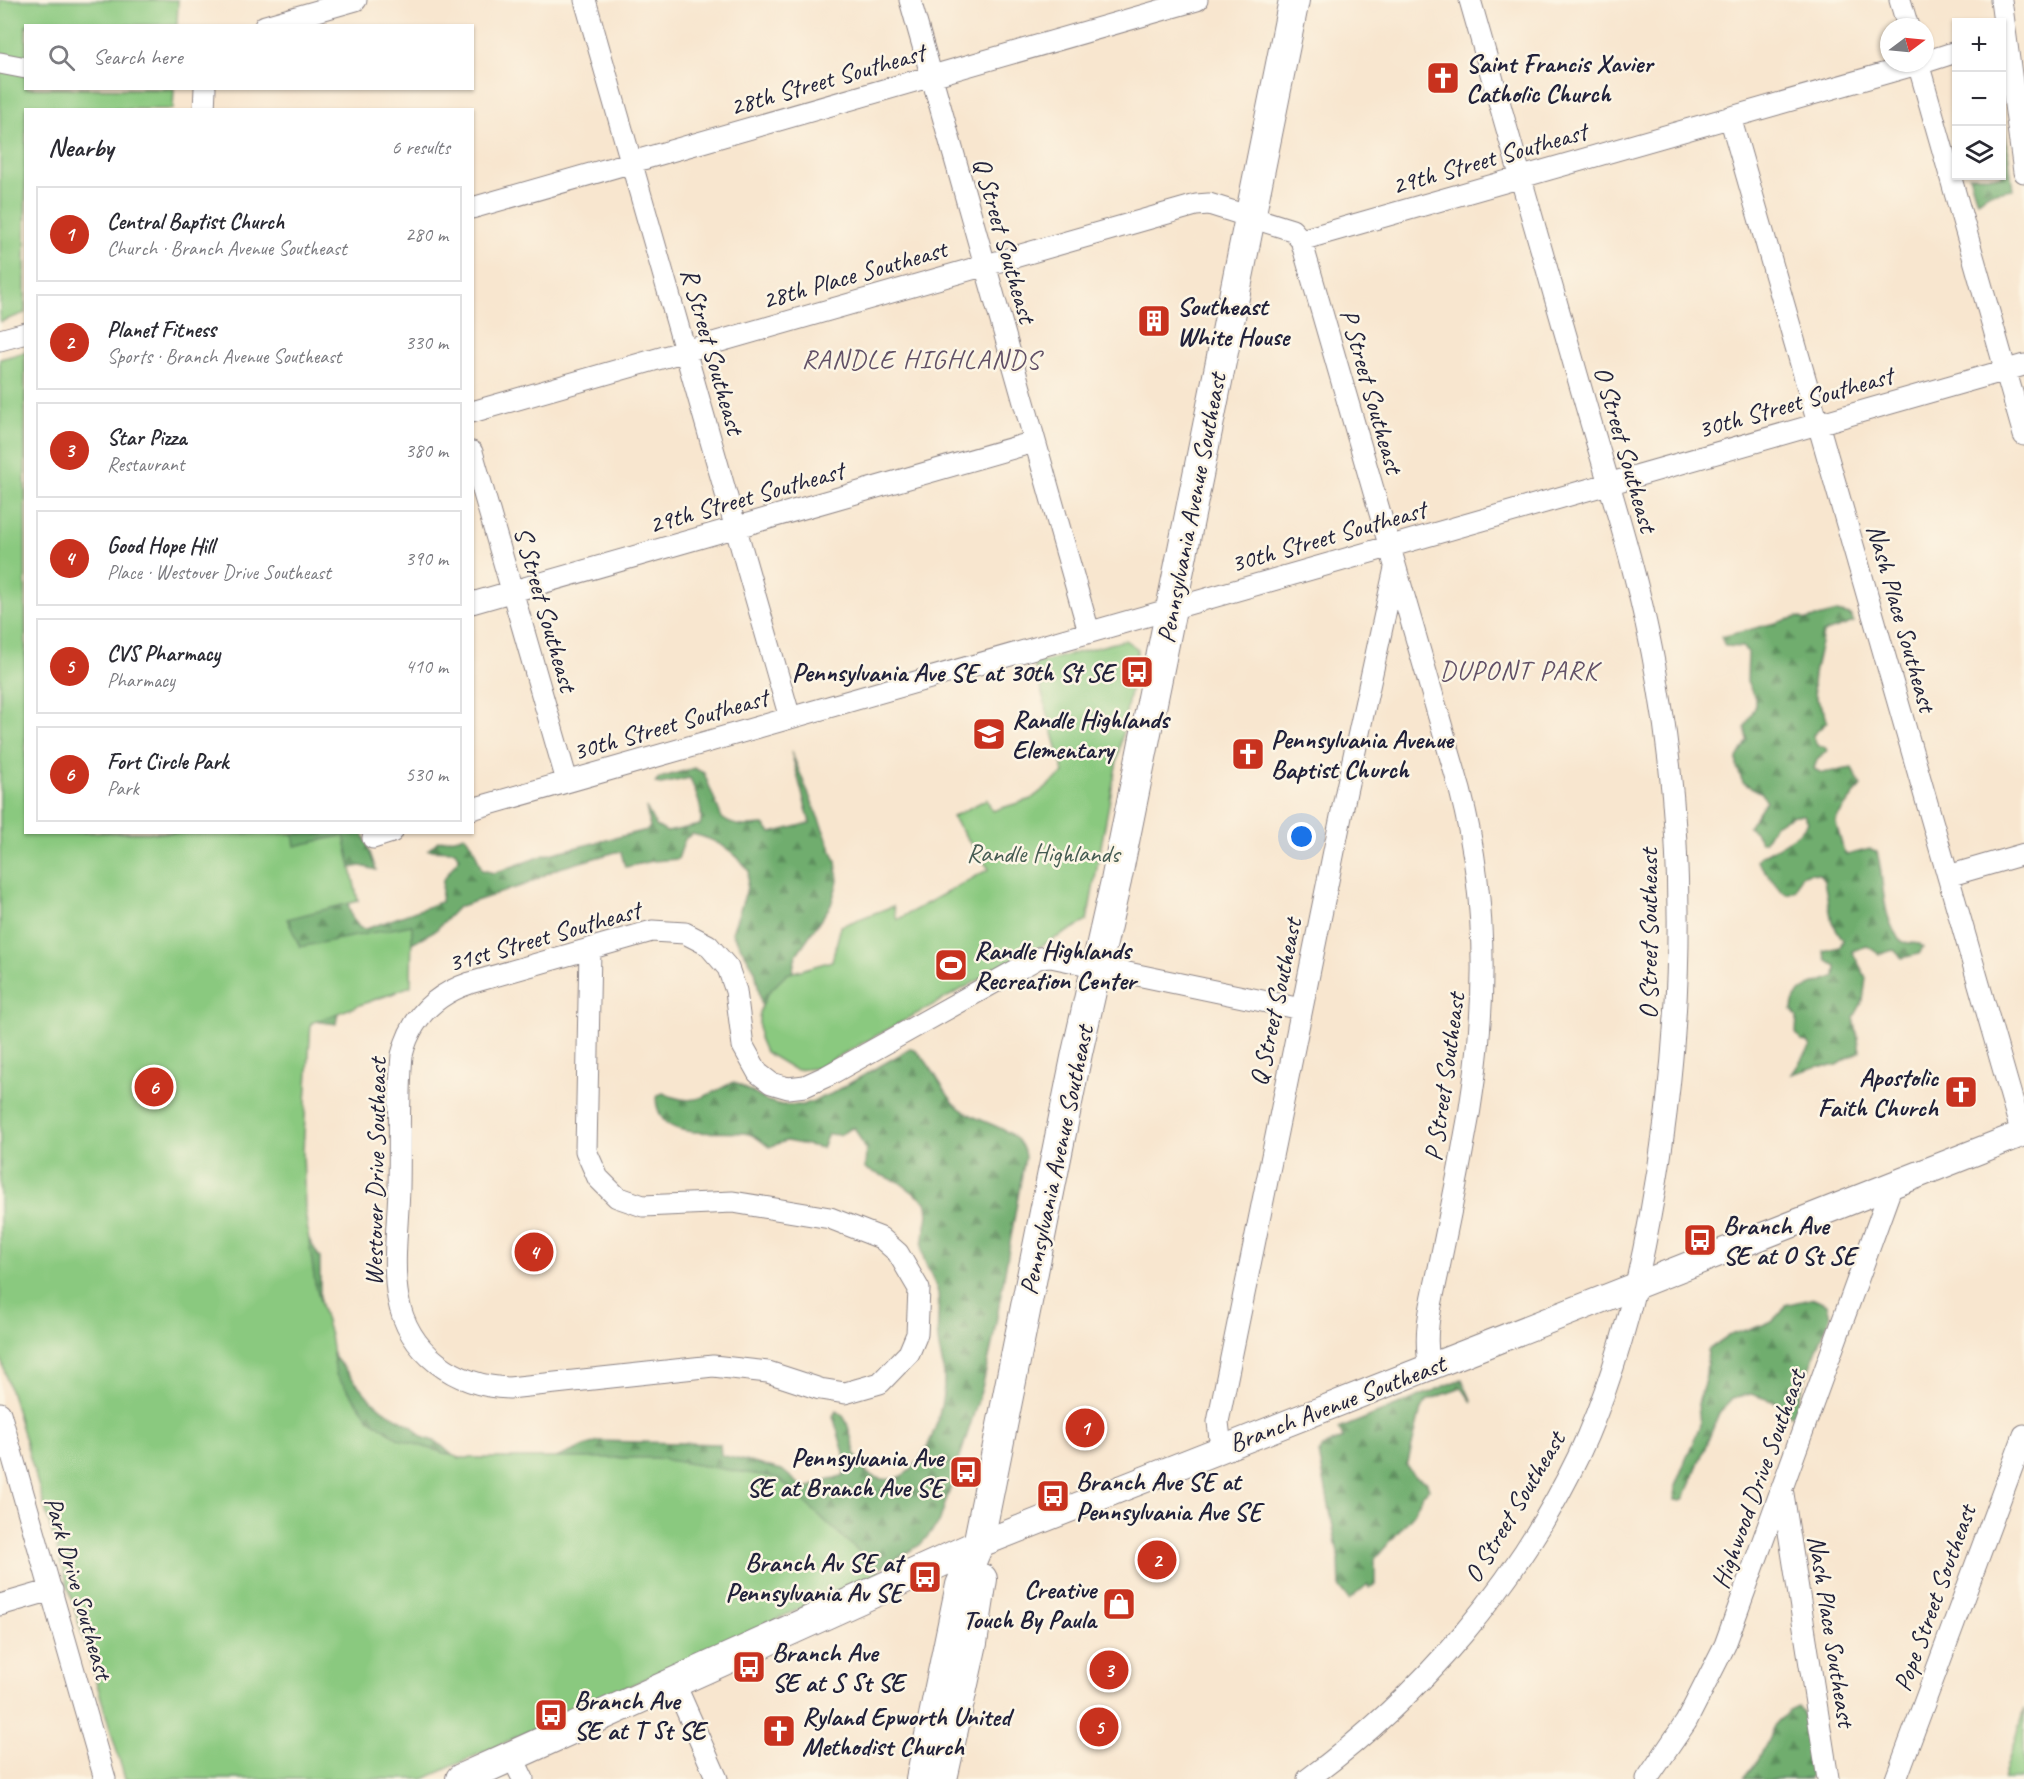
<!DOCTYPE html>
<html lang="en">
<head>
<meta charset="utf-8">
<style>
	body { margin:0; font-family:Caveat,sans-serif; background:#f2f2f3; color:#2b2b33 }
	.controls { position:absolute; right:18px; top:18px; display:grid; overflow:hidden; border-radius:0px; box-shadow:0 2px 4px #0004 }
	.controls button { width:54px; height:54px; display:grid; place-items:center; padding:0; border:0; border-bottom:2px solid #e1e1e2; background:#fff; color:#2b2b33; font:30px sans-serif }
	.compass { position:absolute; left:1880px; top:18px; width:54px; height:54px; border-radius:50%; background:#fff; box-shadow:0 2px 4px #0004; rotate:74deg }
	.you { position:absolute; left:1302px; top:837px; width:21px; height:21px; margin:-15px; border:4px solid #fff; border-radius:50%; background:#1a73e8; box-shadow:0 0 0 9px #1a73e833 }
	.badge { display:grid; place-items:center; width:39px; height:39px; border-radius:50%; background:#c8321e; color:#fff; font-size:20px; font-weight:700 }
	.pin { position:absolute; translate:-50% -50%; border:3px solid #fff; box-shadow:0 2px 6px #0006 }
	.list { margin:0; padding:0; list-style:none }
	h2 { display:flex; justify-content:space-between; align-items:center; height:78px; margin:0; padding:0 24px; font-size:26px }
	h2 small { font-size:20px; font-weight:400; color:#7c7c81 }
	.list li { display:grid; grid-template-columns:39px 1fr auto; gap:18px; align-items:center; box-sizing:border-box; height:96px; margin:0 12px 12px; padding:0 12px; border:2px solid #e1e1e2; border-radius:0px }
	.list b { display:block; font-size:22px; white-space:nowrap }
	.list p { margin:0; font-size:20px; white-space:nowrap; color:#7c7c81 }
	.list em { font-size:20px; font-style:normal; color:#7c7c81 }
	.icon { flex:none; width:33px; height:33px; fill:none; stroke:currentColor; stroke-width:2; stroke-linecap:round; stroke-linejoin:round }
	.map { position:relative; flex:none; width:2024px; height:1779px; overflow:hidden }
	.search { position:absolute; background:#fff; box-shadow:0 2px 4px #0004; left:24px; top:24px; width:450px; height:66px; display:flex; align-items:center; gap:15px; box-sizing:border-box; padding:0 21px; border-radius:0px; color:#7c7c81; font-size:22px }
	.panel { position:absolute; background:#fff; box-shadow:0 2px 4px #0004; left:24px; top:108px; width:450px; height:726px; border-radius:0px }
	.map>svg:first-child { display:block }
	.forest { fill:url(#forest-firs); stroke:#486854; stroke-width:1.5 }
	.park { fill:#8ac97f; stroke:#56765d; stroke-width:1.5 }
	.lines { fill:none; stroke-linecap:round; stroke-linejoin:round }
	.minor-casing { stroke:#8d8485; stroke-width:23 }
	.major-casing { stroke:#8d8485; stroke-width:28 }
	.highway-casing { stroke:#8d8485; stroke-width:32 }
	.minor { stroke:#fff; stroke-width:21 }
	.major { stroke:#fff; stroke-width:26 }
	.highway { stroke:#fff; stroke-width:30 }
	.labels { text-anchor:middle; stroke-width:5; stroke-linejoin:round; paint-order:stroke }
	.poi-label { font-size:26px; font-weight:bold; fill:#22223b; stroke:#fcf5e5; text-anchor:start }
	.street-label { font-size:26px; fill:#22223b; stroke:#fcf5e5 }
	.park-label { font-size:26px; fill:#465c53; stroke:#fcf5e5 }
	.neighbourhood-label { font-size:27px; letter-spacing:1.5px; fill:#625167; stroke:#fcf5e5 }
</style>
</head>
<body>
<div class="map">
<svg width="2024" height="1779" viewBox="0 0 2024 1779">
	<defs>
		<pattern id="forest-firs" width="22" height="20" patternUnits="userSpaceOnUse" patternTransform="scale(1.5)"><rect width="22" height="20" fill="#6fad6e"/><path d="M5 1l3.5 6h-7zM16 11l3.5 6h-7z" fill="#5b8c5c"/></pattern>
	</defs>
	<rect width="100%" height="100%" fill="#fcf5e5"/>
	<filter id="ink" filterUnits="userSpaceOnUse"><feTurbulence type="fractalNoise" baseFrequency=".0167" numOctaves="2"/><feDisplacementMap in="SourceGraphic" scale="12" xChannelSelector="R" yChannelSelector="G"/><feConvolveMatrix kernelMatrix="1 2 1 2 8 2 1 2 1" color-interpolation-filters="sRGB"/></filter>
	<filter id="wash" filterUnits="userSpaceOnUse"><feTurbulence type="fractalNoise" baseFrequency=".008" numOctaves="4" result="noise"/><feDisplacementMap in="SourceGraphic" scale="24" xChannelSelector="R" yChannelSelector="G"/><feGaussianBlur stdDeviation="1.35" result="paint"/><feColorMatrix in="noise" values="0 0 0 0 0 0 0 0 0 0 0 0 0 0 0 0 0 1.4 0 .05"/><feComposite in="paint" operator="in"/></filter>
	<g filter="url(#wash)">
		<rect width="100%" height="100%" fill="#f8e6cf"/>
		<!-- forest -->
		<path class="forest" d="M 2002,108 L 2013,189 L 1990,193 L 1977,201 L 1969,176 L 2002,176 Z
			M 0,362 L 26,832 L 363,833 L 376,870 L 361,866 L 350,868 L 344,888 L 352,918 L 360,928 L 366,929 L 441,902 L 443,880 L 459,858 L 455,851 L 428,850 L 438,841 L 465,836 L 472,844 L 482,870 L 494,873 L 545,855 L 647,830 L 650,827 L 646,807 L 656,826 L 667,832 L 700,825 C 705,812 695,791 690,778 L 661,784 L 655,783 L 660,778 L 694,768 L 704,773 L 722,818 C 734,828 748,826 764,825 L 771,833 L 810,823 L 791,751 L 836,861 L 838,881 L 831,905 L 796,955 L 791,978 L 763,1013 L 755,970 L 732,933 L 746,892 L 749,871 C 735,851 716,839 692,834 L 685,839 L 678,859 L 653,861 L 625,867 L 621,852 L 616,852 L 556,869 L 527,884 L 458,907 L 436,930 L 393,953 L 400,988 L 397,992 L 338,1012 L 336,1024 L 314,1021 L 311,1024 L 292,1101 L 307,1236 L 320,1258 L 320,1314 L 329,1345 L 336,1359 L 370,1399 L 383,1410 L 412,1426 L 422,1437 L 437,1442 L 458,1460 L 551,1460 L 598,1441 L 720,1444 L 721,1455 L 782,1470 L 805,1489 L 844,1475 L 844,1453 L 833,1416 L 836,1411 C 857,1418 846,1469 877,1478 C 922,1491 944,1413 944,1381 C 945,1367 939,1354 938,1340 C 936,1325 940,1309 938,1294 C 935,1279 924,1267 922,1251 C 921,1234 932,1219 926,1202 L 899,1182 L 865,1169 L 866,1150 L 854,1127 L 839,1135 L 828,1134 L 822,1148 L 786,1141 L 769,1147 C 763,1142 756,1136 749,1134 C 726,1129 670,1141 660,1114 C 657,1107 655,1103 658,1095 L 663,1093 C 695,1108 705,1095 734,1082 L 767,1101 L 783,1105 L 803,1105 L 831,1094 L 911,1048 C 928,1055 942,1092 957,1106 C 977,1125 1023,1126 1025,1157 L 993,1340 L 982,1388 L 939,1523 L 920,1545 L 884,1566 L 806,1599 L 50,1520 Z
			M 1837,612 L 1850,615 L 1854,622 L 1823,633 C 1821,648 1810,679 1814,692 C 1817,703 1826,709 1827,722 L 1813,735 L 1817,745 L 1825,747 L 1827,751 L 1817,759 L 1814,769 L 1822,773 L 1852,768 L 1861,786 L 1837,817 L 1836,823 L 1844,852 L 1847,855 L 1870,849 L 1877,852 C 1885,880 1880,919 1902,942 L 1920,944 L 1923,948 L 1919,954 L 1902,958 L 1894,950 L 1879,954 L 1867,946 L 1852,951 L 1866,978 L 1863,1001 L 1854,1017 L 1860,1051 L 1836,1066 L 1819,1066 L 1792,1074 L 1811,1046 L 1808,1042 L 1801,1041 L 1796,1033 L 1797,1017 L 1792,1010 C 1792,988 1817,983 1835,977 L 1836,966 L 1827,961 L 1823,951 L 1840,947 L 1843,940 L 1832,922 L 1824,881 L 1819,874 L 1810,873 L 1801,876 L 1796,890 L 1788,894 L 1780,890 L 1757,861 L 1759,857 C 1772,851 1802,834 1808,822 L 1804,815 L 1794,815 L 1774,825 L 1764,842 L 1761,842 L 1755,832 L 1748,827 L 1766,801 L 1762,793 L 1743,783 L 1737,767 L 1737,758 L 1747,740 L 1745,727 L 1755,707 L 1755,698 L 1747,682 L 1748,652 L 1742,647 L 1725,646 L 1721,637 L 1798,617 L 1806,620 Z
			M 1814,1298 L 1827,1304 L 1830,1317 L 1801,1389 L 1795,1415 L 1791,1415 L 1775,1402 L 1751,1394 L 1732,1398 L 1719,1414 L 1684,1498 L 1681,1501 L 1674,1500 L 1675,1486 L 1700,1425 L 1698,1404 L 1706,1376 L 1708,1350 C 1714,1346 1721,1340 1728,1336 C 1747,1327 1778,1328 1785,1305 Z
			M 1462,1379 L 1472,1402 L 1462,1388 L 1428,1400 L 1421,1409 L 1407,1466 L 1412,1474 L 1427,1483 L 1429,1489 L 1422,1495 L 1413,1515 L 1375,1559 L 1375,1585 L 1369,1588 L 1368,1584 L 1349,1600 L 1340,1588 L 1339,1559 L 1319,1453 L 1321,1448 L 1343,1438 L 1339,1429 Z
			M 1798,1706 L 1803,1712 L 1813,1773 L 1810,1779 L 1743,1779 L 1759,1759 L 1773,1728 L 1789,1710 Z"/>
		<!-- park -->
		<path class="park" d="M 0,0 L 178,0 L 177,25 L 26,26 L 26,88 L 174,89 L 173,109 L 26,110 L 25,313 L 0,322 Z
			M 25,352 L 26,832 L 293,833 L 295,846 L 344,835 L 358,901 L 287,919 L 300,947 L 412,925 L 411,986 L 311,1023 L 303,1151 L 305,1211 L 315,1284 L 330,1335 L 336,1375 L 369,1418 L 399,1439 L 460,1458 L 655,1458 L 778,1478 L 881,1572 L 424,1779 L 125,1779 L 0,1356 L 0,359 Z
			M 1125,640 L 1138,649 L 1087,921 L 817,1068 L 795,1070 L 765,1052 L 759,1038 L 759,1012 L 769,992 L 787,974 L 832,961 L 841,926 L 893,906 L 897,920 L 989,869 L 952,817 L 987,799 L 992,811 L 1031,799 L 1064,773 L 1034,664 Z
			M 2024,1709 L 2024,1779 L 2003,1779 Z"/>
	</g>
	<g filter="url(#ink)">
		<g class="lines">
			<!-- minor casing -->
			<g class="minor-casing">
				<path id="minor" d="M 585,0 L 790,718
					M 910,0 L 1089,632
					M 1900,0 L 1908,27
					M 2001,0 L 2024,172
					M 265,26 L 356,0
					M 1925,62 L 1956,52
					M 0,63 L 26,68
					M 1918,63 L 2024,435
					M 204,110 L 205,88
					M 1730,117 L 2022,1134
					M 472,208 L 1197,0
					M 1301,240 L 1921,63
					M 0,340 L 26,333
					M 472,412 L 1196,205 L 1209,204 L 1292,230 L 1301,240 L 1460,790 C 1491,909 1487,1027 1463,1147 C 1456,1186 1448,1224 1440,1263 C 1433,1298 1422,1331 1430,1367
					M 472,452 L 567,781
					M 472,603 L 1034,442
					M 472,809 L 2024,365
					M 373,838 L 392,832
					M 1948,876 L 2024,854
					M 590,949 L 586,1151 L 598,1178 L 617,1197 L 643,1206 L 733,1202 L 830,1218 L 881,1238 L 898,1253 L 919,1289 L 917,1334 L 909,1353 L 880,1383 L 845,1393 L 820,1389 L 768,1372 L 713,1366 L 509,1388 C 455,1386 408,1353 398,1298 C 392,1263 398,1224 399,1188 C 400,1144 398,1099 402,1055 C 411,1018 434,995 470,983 L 652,931 L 685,933 L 708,945 L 728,968 L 736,991 L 743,1046 L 758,1073 L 771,1083 L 788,1088 L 805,1086 L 827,1076 L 1038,958 L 1051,957 L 1301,1009
					M 0,1413 L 105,1779
					M 1221,1448 L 1218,1422 L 1346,792 L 1395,568
					M 1783,1494 L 1828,1779
					M 0,1605 L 52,1590
					M 674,1682 L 717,1779
					M 512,1756 L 523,1779
					M 1308,1779 C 1421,1696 1517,1584 1578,1457 C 1614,1380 1635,1300 1650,1217 C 1683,1039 1689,858 1657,679 C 1641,584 1611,492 1584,399 C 1546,266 1508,133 1470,0
					M 1647,1779 L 1686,1722 L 1725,1645 L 1892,1185
					M 1896,1779 L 2024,1435"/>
			</g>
			<!-- major casing -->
			<g class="major-casing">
				<path id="major" d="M 978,1545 L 2024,1133"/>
			</g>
			<!-- highway casing -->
			<g class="highway-casing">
				<path id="highway" d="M 461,1779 L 978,1545
					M 921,1779 L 961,1585 L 978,1545 L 1077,1053 L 1116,881 L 1294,0
					M 942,1779 L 972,1643 L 982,1579"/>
			</g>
			<!-- minor -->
			<use href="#minor" class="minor"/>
			<!-- major -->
			<use href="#major" class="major"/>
			<!-- highway -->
			<use href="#highway" class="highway"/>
		</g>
	</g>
	<!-- icons -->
	<defs>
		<g id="church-square" transform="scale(1.725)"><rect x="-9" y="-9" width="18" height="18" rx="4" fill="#c8321e" stroke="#fcf5e5"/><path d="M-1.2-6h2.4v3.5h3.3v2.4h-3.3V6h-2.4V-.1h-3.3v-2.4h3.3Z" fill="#fff"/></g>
		<g id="building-square" transform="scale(1.725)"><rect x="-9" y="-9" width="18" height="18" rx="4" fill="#c8321e" stroke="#fcf5e5"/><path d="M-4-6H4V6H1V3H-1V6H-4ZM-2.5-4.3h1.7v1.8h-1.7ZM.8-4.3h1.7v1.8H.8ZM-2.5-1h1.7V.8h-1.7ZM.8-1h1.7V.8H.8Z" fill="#fff"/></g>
		<g id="bus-square" transform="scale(1.725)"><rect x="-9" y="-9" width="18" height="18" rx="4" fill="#c8321e" stroke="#fcf5e5"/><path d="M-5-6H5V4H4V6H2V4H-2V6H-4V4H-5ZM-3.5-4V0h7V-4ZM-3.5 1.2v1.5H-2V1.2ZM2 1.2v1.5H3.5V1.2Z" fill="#fff"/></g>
		<g id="school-square" transform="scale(1.725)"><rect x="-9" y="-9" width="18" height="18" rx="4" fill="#c8321e" stroke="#fcf5e5"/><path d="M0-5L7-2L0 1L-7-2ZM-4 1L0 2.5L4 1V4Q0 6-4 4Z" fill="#fff"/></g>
		<g id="stadium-square" transform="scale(1.725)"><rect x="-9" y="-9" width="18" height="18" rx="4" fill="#c8321e" stroke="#fcf5e5"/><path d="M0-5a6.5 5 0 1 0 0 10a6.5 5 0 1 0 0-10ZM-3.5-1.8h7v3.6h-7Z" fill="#fff"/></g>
		<g id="shop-square" transform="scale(1.725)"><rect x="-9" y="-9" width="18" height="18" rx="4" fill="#c8321e" stroke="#fcf5e5"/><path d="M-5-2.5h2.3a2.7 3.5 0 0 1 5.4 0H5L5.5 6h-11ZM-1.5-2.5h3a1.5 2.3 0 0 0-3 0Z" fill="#fff"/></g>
	</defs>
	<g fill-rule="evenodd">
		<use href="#church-square" x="1443" y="78"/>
		<use href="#building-square" x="1154" y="321"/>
		<use href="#bus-square" x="1137" y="672"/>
		<use href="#school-square" x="989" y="734"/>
		<use href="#church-square" x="1248" y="754"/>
		<use href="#stadium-square" x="951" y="965"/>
		<use href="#church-square" x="1961" y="1092"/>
		<use href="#bus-square" x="1700" y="1240"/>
		<use href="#bus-square" x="966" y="1472"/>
		<use href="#bus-square" x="1053" y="1496"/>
		<use href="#bus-square" x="925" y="1577"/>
		<use href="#shop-square" x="1119" y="1604"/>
		<use href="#bus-square" x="749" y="1667"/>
		<use href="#bus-square" x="551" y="1715"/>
		<use href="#church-square" x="779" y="1731"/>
	</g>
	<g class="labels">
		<!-- poi labels -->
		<g class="poi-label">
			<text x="1466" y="72">Saint Francis Xavier<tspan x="1466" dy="30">Catholic Church</tspan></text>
			<text x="1177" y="315">Southeast<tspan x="1177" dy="30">White House</tspan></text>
			<text x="1114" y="681" text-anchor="end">Pennsylvania Ave SE at 30th St SE</text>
			<text x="1012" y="728">Randle Highlands<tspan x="1012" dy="30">Elementary</tspan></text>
			<text x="1271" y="748">Pennsylvania Avenue<tspan x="1271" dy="30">Baptist Church</tspan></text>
			<text x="974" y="959">Randle Highlands<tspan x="974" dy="30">Recreation Center</tspan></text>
			<text x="1938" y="1086" text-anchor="end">Apostolic<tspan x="1938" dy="30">Faith Church</tspan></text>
			<text x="1723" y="1234">Branch Ave<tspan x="1723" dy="30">SE at O St SE</tspan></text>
			<text x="943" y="1466" text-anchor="end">Pennsylvania Ave<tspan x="943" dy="30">SE at Branch Ave SE</tspan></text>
			<text x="1076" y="1490">Branch Ave SE at<tspan x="1076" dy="30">Pennsylvania Ave SE</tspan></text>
			<text x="902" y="1571" text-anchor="end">Branch Av SE at<tspan x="902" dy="30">Pennsylvania Av SE</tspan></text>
			<text x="1096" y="1598" text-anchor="end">Creative<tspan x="1096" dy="30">Touch By Paula</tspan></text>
			<text x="772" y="1661">Branch Ave<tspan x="772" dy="30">SE at S St SE</tspan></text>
			<text x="574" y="1709">Branch Ave<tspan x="574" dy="30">SE at T St SE</tspan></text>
			<text x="802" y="1725">Ryland Epworth United<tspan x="802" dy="30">Methodist Church</tspan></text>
		</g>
		<!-- street labels -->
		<g class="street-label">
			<text transform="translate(827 79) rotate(-16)" y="9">28th Street Southeast</text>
			<text transform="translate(1489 158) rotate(-16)" y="9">29th Street Southeast</text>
			<text transform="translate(1005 240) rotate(74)" y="9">Q Street Southeast</text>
			<text transform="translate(854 274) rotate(-16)" y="9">28th Place Southeast</text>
			<text transform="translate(713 351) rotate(74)" y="9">R Street Southeast</text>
			<text transform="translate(1372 391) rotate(74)" y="9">P Street Southeast</text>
			<text transform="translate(1795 402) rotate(-16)" y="9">30th Street Southeast</text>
			<text transform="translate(1626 449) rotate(74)" y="9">O Street Southeast</text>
			<text transform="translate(746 497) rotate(-16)" y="9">29th Street Southeast</text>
			<text transform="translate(1191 508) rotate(-79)" y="9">Pennsylvania Avenue Southeast</text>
			<text transform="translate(1328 536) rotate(-16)" y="9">30th Street Southeast</text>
			<text transform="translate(546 609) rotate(74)" y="9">S Street Southeast</text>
			<text transform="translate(1902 618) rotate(74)" y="9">Nash Place Southeast</text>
			<text transform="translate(670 724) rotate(-16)" y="9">30th Street Southeast</text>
			<text transform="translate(1648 934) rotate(-90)" y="9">O Street Southeast</text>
			<text transform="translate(544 936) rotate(-16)" y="9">31st Street Southeast</text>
			<text transform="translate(1275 1002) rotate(-78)" y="9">Q Street Southeast</text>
			<text transform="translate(1444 1077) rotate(-82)" y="9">P Street Southeast</text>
			<text transform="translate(1056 1160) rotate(-78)" y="9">Pennsylvania Avenue Southeast</text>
			<text transform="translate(375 1172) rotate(-89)" y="9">Westover Drive Southeast</text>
			<text transform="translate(1337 1403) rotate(-21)" y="9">Branch Avenue Southeast</text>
			<text transform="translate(1758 1479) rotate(-70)" y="9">Highwood Drive Southeast</text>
			<text transform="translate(1514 1507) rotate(-59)" y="9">O Street Southeast</text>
			<text transform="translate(79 1588) rotate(74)" y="9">Park Drive Southeast</text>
			<text transform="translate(1934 1598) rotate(-70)" y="9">Pope Street Southeast</text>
			<text transform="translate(1832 1631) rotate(81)" y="9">Nash Place Southeast</text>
		</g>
		<!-- park labels -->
		<g class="park-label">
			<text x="1043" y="862">Randle Highlands</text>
		</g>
		<!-- neighbourhood labels -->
		<g class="neighbourhood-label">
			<text x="921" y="368">RANDLE HIGHLANDS</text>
			<text x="1519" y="679">DUPONT PARK</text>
		</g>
	</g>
</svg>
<div class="controls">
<button>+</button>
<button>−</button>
<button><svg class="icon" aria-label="layers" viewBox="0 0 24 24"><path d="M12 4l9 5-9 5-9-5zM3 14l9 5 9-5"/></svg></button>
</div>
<svg class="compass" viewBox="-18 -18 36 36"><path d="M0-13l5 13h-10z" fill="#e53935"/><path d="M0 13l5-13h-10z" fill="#7c7c81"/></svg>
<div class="you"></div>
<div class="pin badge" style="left:1085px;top:1428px">1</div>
<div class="pin badge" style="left:1157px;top:1560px">2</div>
<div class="pin badge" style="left:1109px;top:1670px">3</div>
<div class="pin badge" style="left:534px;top:1252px">4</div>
<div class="pin badge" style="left:1099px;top:1727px">5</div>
<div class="pin badge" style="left:154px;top:1087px">6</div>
<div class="search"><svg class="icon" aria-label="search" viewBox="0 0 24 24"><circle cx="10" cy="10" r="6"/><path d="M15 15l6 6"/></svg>Search here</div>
<section class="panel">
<h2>Nearby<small>6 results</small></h2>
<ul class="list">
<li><span class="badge">1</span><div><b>Central Baptist Church</b><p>Church · Branch Avenue Southeast</p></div><em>280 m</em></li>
<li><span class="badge">2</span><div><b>Planet Fitness</b><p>Sports · Branch Avenue Southeast</p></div><em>330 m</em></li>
<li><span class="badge">3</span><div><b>Star Pizza</b><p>Restaurant</p></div><em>380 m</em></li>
<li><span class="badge">4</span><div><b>Good Hope Hill</b><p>Place · Westover Drive Southeast</p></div><em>390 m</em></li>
<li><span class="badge">5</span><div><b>CVS Pharmacy</b><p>Pharmacy</p></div><em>410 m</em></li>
<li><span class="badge">6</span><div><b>Fort Circle Park</b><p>Park</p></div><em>530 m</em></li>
</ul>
</section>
</div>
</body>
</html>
